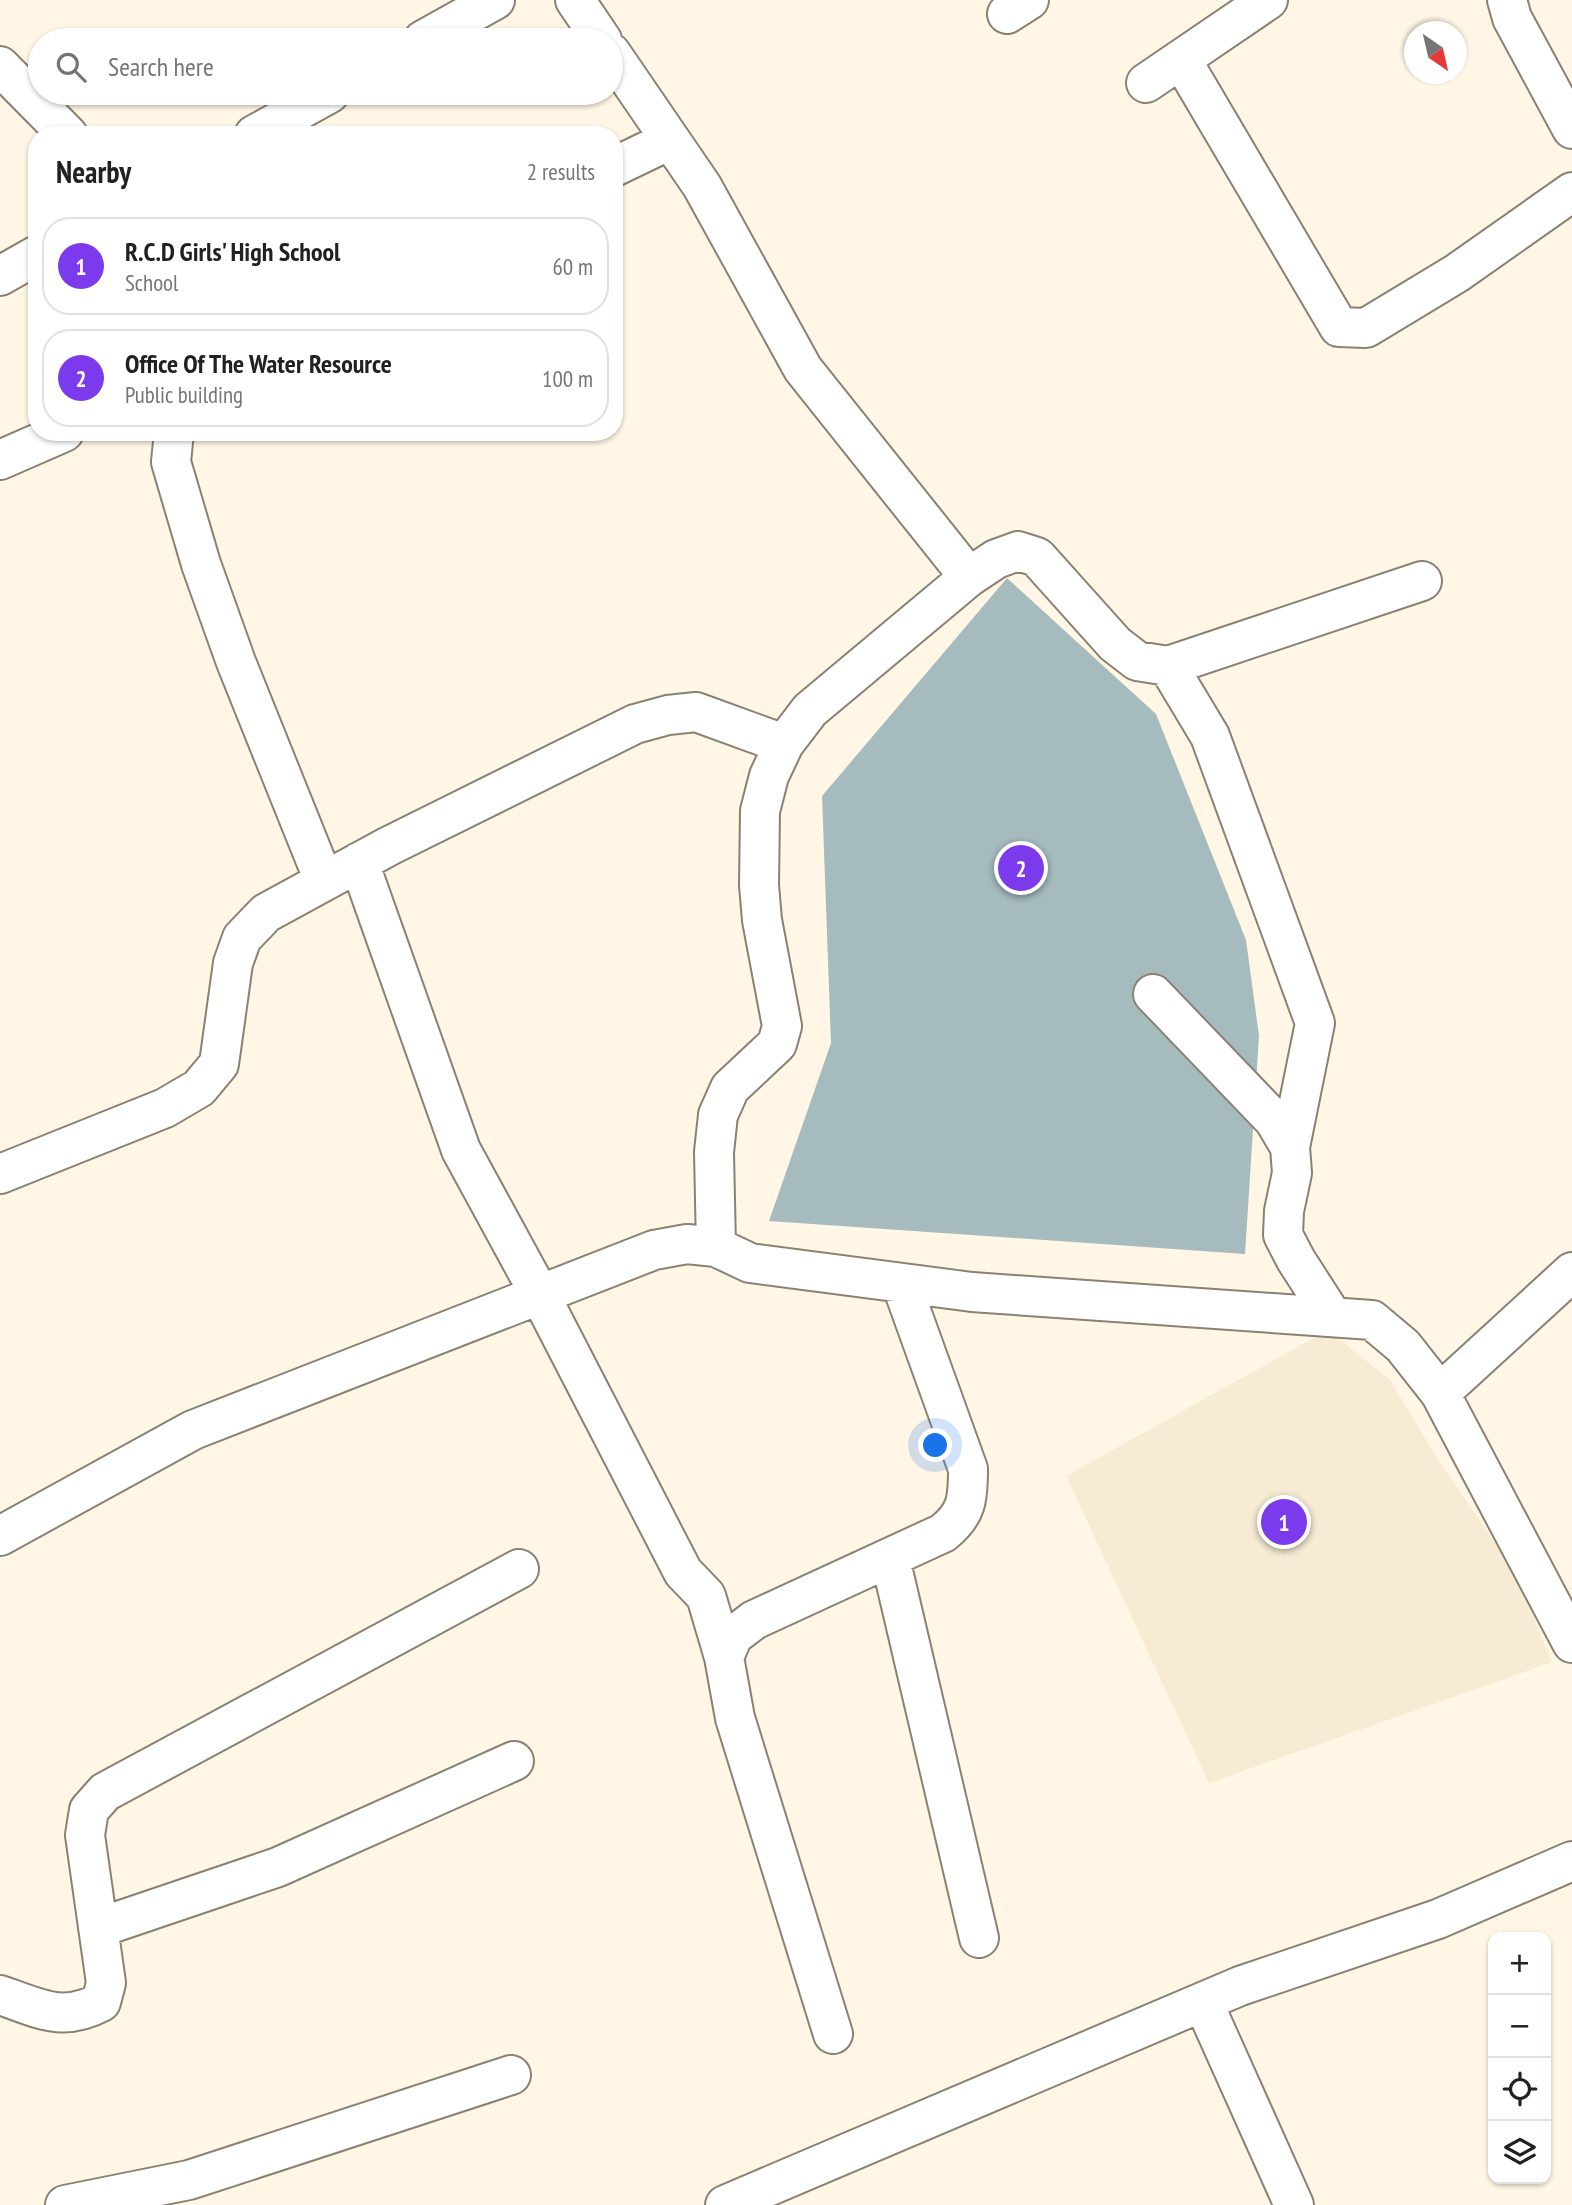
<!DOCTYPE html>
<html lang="en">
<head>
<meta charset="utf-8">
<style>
	body { margin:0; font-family:"PT Sans Narrow",sans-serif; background:#f6f6f6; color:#202124 }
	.controls { position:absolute; right:21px; bottom:21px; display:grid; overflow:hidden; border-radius:14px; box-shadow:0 2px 5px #0004 }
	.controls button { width:63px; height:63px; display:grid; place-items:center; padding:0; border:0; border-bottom:2px solid #e0e0e0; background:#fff; color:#202124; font:35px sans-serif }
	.compass { position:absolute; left:1404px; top:21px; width:63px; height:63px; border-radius:50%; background:#fff; box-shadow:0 2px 5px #0004; rotate:146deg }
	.you { position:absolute; left:936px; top:1446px; width:24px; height:24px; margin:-18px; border:5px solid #fff; border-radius:50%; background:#1a73e8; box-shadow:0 0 0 10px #1a73e833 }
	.badge { display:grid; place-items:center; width:46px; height:46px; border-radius:50%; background:#7c3aed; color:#fff; font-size:23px; font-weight:700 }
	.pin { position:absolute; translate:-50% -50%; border:4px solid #fff; box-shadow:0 2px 7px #0006 }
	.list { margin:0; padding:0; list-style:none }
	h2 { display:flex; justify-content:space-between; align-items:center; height:91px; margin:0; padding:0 28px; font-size:30px }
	h2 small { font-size:23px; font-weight:400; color:#757577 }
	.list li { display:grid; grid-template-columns:46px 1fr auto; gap:21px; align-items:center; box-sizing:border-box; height:98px; margin:0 14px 14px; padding:0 14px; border:2px solid #e0e0e0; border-radius:28px }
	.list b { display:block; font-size:26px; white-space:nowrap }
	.list p { margin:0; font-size:23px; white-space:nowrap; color:#757577 }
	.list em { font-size:23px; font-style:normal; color:#757577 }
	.icon { flex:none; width:38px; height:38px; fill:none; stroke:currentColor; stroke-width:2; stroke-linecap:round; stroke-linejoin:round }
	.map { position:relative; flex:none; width:1572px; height:2205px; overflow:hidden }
	.search { position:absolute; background:#fff; box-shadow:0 2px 5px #0004; left:28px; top:28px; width:595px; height:77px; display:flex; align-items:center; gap:18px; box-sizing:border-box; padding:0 24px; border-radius:38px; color:#757577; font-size:26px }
	.panel { position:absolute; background:#fff; box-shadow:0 2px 5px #0004; left:28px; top:126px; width:595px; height:315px; border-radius:28px }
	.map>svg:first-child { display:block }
	.built { fill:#f7ebd3 }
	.building { fill:#a5bbbe }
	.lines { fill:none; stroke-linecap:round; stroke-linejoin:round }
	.street-casing { stroke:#8a8172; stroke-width:42 }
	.street { stroke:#fff; stroke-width:38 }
</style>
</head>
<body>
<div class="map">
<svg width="1572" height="2205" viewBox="0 0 1572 2205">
	<rect width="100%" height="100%" fill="#fff6e5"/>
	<!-- built -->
	<path class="built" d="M 1328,1330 L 1390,1380 L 1437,1458 L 1513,1569 L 1552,1662 L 1209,1783 L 1066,1476 Z"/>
	<!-- building -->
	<path class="building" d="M 1007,578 L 1156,714 L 1246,940 L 1259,1036 L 1245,1254 L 769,1221 L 831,1043 L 822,796 Z"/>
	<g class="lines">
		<!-- street casing -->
		<g class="street-casing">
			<path id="street" d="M 575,0 L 602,40
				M 1507,0 L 1512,18 L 1572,129
				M 1007,14 L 1029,0
				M 423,40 L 495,0
				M 611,53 L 702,186 L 803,369 L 969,577
				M 1181,59 L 1339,327 L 1366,328 L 1457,273 L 1572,192
				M 0,66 L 68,135
				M 1146,83 L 1268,0
				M 254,135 L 330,93
				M 614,167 L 670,140
				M 0,276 L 37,255
				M 174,432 L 171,462 L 201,564 L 236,662 L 324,881
				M 0,460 L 64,432
				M 1168,666 L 1210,736 L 1315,1023 L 1290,1147
				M 359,862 L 461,1150 L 540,1295 L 683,1572 L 706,1596 L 724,1657
				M 1153,994 L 1274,1120 L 1290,1147 L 1292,1173 L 1284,1211 L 1283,1235 L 1296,1260 L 1332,1316
				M 0,1174 L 165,1108 L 199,1088 L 219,1064 L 233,963 L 242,938 L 266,913 L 389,846 L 635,724 L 668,715 L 696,712 L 784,744
				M 716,1247 L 714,1152 L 718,1115 L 730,1088 L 777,1044 L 782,1026 L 762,920 L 759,885 L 760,811 L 769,776 L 784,744 L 810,710 L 969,577 L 996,559 L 1018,551 L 1037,557 L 1115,644 L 1137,661 L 1168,666 L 1422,581
				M 1440,1393 L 1572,1272
				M 0,1536 L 193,1430 L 654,1250 L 687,1244 L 716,1247 L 750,1263 L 972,1292 L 1372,1320 L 1403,1346 L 1440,1393 L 1572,1643
				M 890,1558 L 979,1938
				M 98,1928 L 278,1867 L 514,1761
				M 0,1995 C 39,2008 62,2023 101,2002 L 106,1983 L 85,1835 L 89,1810 L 105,1792 L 519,1569
				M 1203,2002 L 1294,2205
				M 833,2034 L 735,1718 L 724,1657 L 733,1636 L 754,1620 L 943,1533 C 967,1514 968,1499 968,1469 L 901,1283
				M 65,2205 L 189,2180 L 511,2075
				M 725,2205 L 1240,1986 L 1438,1919 L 1572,1861"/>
		</g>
		<!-- street -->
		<use href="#street" class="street"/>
	</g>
</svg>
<div class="controls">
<button>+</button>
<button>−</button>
<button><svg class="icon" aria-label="locate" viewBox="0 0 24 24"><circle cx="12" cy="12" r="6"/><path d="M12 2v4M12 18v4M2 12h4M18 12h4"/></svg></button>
<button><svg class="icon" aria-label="layers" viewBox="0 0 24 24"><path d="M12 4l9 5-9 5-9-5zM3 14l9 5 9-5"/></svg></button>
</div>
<svg class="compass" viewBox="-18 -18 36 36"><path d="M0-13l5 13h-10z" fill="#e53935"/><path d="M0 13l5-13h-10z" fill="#757577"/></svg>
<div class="you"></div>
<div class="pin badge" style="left:1284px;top:1522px">1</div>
<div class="pin badge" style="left:1021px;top:868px">2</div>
<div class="search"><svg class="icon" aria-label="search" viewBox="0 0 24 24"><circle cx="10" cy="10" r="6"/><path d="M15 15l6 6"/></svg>Search here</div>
<section class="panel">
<h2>Nearby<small>2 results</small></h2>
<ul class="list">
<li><span class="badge">1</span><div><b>R.C.D Girls' High School</b><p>School</p></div><em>60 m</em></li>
<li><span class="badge">2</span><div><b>Office Of The Water Resource</b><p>Public building</p></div><em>100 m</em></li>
</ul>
</section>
</div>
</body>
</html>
